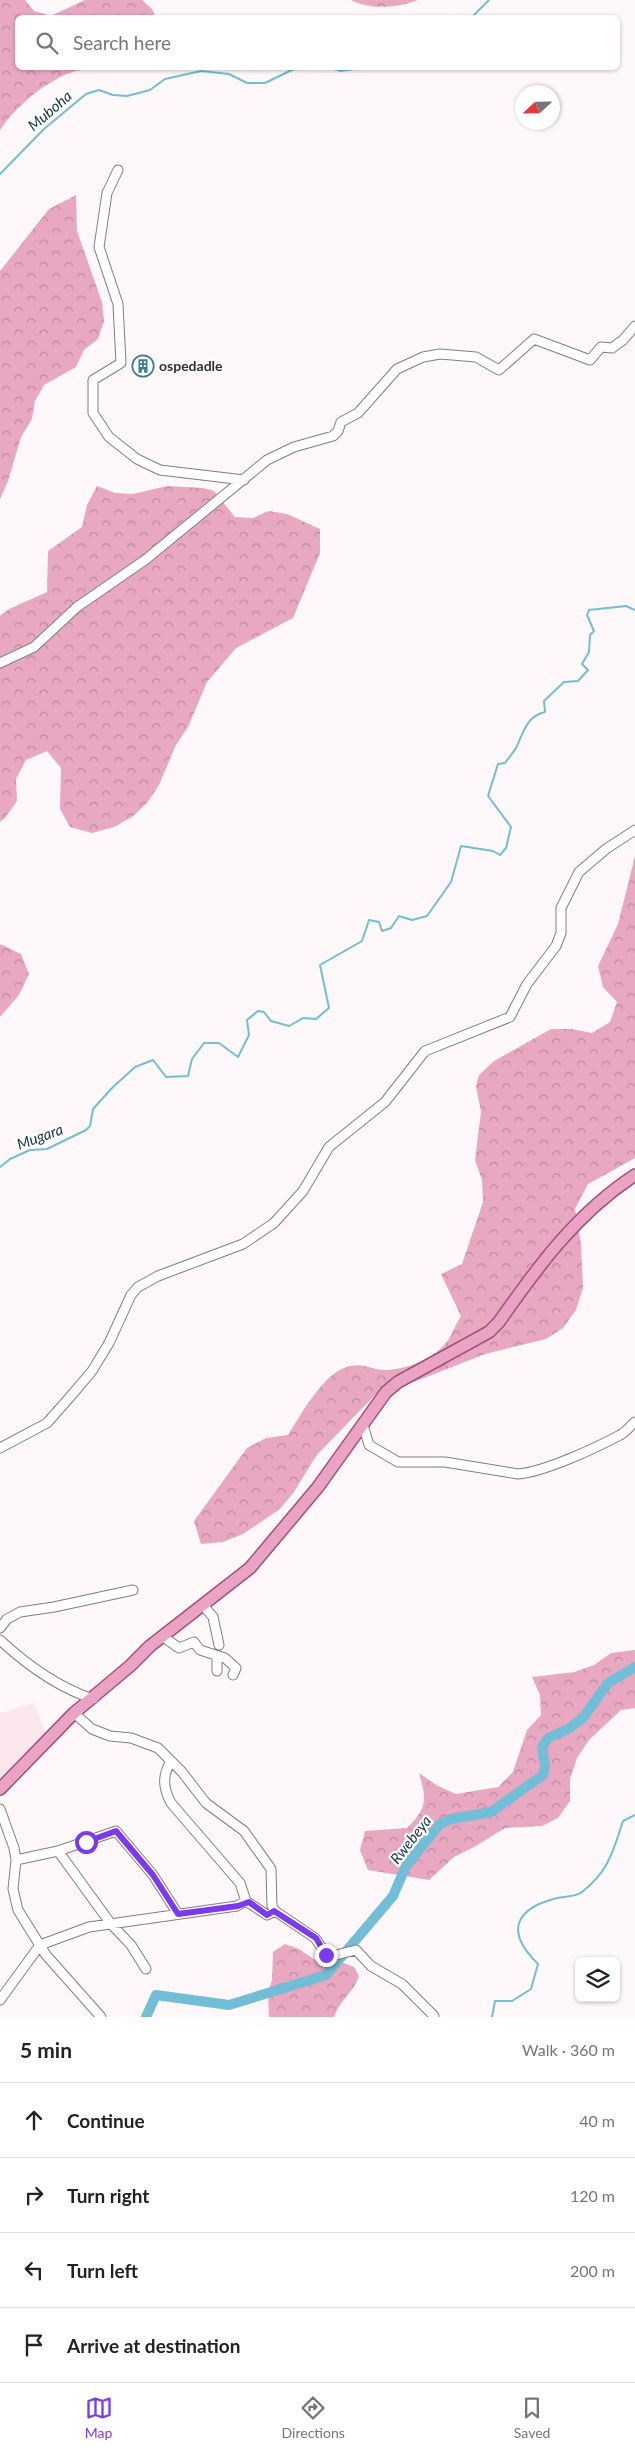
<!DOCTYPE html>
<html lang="en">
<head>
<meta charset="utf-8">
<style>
	body { margin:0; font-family:Lato,sans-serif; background:#f2f2f2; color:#222 }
	.controls { position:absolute; right:15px; bottom:15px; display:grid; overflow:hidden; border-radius:8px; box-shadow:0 1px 4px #0004 }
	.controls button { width:45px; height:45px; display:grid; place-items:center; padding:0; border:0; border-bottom:1px solid #e0e0e0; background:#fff; color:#222; font:25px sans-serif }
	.compass { position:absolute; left:515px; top:85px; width:45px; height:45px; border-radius:50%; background:#fff; box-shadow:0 1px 4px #0004; rotate:248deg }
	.stop { position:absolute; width:15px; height:15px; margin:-11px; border:4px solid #7c3aed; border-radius:50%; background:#fff }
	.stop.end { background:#7c3aed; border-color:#fff; box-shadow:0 1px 5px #0008 }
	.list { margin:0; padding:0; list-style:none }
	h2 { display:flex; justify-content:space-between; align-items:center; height:65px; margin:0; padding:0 20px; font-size:21px }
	h2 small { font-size:16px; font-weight:400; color:#767676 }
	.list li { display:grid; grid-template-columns:32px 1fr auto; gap:15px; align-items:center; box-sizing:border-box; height:75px; padding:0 20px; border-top:1px solid #e0e0e0 }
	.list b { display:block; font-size:19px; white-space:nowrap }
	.list em { font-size:16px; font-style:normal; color:#767676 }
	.icon { flex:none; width:28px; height:28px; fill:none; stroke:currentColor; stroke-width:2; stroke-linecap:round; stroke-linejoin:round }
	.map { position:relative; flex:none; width:635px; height:2017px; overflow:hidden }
	.search { position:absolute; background:#fff; box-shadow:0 1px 4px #0004; left:15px; right:15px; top:15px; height:55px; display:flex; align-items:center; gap:12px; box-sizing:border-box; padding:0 18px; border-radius:8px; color:#767676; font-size:19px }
	.sheet { height:365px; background:#fff }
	nav { display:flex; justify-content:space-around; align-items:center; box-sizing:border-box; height:70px; border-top:1px solid #e0e0e0; background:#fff; font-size:14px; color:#767676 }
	nav a { display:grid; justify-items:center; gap:2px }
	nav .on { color:#7c3aed }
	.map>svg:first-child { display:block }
	.built { fill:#fce6ee }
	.forest { fill:url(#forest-crowns) }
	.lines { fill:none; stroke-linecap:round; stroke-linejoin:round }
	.stream { stroke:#72bed6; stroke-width:2 }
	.river { stroke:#72bed6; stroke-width:10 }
	.minor-casing { stroke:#887b80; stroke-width:11 }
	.major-casing { stroke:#a25178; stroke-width:14 }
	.minor { stroke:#fff; stroke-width:9 }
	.major { stroke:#eba3c5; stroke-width:11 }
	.route { stroke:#7c3aed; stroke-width:6 }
	.labels { text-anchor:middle; stroke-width:4.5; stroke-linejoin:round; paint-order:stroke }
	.poi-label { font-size:14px; font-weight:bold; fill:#332d30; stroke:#fff; text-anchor:start }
	.water-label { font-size:15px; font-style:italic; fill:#113640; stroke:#fff }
</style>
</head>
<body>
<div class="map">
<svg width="635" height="2017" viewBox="0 0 635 2017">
	<defs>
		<pattern id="forest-crowns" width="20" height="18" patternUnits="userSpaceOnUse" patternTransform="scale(1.25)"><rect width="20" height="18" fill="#e8a8c2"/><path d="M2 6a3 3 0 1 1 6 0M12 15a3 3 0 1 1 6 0" fill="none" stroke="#bd899e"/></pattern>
	</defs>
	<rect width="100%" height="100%" fill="#fef8fa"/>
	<!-- built -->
	<path class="built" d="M 34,1703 L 47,1735 L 0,1782 L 0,1713 Z"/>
	<!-- forest -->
	<path class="forest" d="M 0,0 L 25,0 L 34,11 L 51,16 L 85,0 L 142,0 L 152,9 L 156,17 L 18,18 L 18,68 L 103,68 C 94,69 85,69 76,71 C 48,79 16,106 0,130 Z
		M 351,0 L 418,0 C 398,8 370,10 351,0 Z
		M 76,195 L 77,231 L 102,302 L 104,321 L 98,339 L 84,350 L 76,367 L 44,385 L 35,401 L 32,419 L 21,437 L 8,481 L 0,499 L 0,271 L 49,209 Z
		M 97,486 L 115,493 L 133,494 L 167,486 L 203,488 L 214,491 L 235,517 L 253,518 L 269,511 L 287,514 L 320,529 L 320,553 L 293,618 L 236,648 L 207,682 L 188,727 L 176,745 L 159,785 L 147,803 L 132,817 L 114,827 L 92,833 L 70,827 L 60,809 L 61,768 L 47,751 L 26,760 L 16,779 L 17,801 L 5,818 L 0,822 L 0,616 L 9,609 L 47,592 L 48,551 L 82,527 L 87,505 Z
		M 635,856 L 635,1158 L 588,1184 L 575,1209 L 581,1244 L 583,1288 L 576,1310 L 563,1328 L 546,1339 L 485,1354 L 419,1380 L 377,1393 L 316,1456 L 294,1492 L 280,1509 L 243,1534 L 223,1542 L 201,1544 L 194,1521 L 247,1448 L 266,1438 L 288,1435 C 299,1417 323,1375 344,1368 C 363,1361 369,1370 385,1370 C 403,1370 428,1361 441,1348 C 450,1341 455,1325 461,1316 L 441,1274 L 462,1264 L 483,1202 L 482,1180 L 475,1160 L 481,1112 L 476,1086 L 479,1075 L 494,1061 L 551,1029 L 572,1029 L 592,1033 L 610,1022 L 617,1002 L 603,987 L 598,966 L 618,924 Z
		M 0,944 L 21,954 L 29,974 L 19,995 L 0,1017 Z
		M 635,1650 L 635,1708 L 621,1710 L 589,1740 L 577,1758 L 570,1779 L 570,1801 L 558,1818 L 542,1826 L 505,1828 L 474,1847 L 454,1857 L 429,1880 L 368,1870 L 360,1850 L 365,1831 L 407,1828 C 427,1808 427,1800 419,1773 L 436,1785 L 456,1794 L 498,1787 L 513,1772 L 527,1730 L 541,1715 L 540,1695 L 532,1677 L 575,1672 L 594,1665 L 611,1653 Z
		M 285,1944 L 299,1949 L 321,1964 L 344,1963 L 354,1967 L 359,1976 C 354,1992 339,2001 334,2017 L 269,2017 L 268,1994 L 272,1980 L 273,1952 Z"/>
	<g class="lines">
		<!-- stream -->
		<path class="stream" d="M 471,18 L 489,0
			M 330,68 L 341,71 L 361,68
			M 0,174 L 44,129 L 86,94 L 99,90 L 113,95 L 127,96 L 150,90 L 165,79 L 201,71 L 229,74 L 247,83 L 265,83 L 296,68
			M 0,1167 L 10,1159 L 30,1150 L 47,1149 L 86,1130 L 90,1126 L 93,1109 L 112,1088 L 135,1067 L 153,1060 L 166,1077 L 188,1076 L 192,1059 L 204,1043 L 219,1043 L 238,1057 L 249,1035 L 247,1020 L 258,1011 L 264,1012 L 271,1021 L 289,1026 L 303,1018 L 316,1019 L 329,1008 L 320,965 L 362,941 L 369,920 L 379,922 L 382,931 L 391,928 L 399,916 L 412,920 L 427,916 L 451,882 L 461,846 L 493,851 L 500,855 L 506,848 L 511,827 L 488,796 L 498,764 L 505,763 C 509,757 514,752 517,746 C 524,731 527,716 545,712 L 544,701 L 564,682 L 578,681 L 588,670 L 582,664 L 589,652 L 590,635 L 594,631 L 587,615 L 589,610 L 626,606 L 635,610
			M 492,2017 L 495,2001 L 512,2001 L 531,1989 L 538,1964 C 506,1933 513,1909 557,1898 C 565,1896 576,1897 582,1892 C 609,1871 613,1851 623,1821 L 635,1815"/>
		<!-- river -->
		<path class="river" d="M 146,2017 L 156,1995 L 229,2005 L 326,1975 L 393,1896 L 406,1866 L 440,1824 L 451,1819 L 491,1812 L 543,1775 L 545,1767 L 542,1747 L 548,1738 L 568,1729 L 583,1718 L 608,1683 L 635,1667"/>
		<!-- minor casing -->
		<g class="minor-casing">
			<path id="minor" d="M 118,170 L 107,193 L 99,247 L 118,304 L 121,363 L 93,380 L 93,413 L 109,437 L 137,459 L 160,470 L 244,480
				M 0,663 L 34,647 L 77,607 L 145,560 L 267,460 L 294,447 L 333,436 L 338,431 L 341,422 L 358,413 L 397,369 L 423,357 L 440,354 L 476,357 L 499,370 L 534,339 L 590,360 L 601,347 L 612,348 L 623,340 L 635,326
				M 363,1425 L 369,1445 L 398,1462 L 445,1462 L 518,1474 C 544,1472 596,1448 620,1435 C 626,1432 630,1426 635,1422
				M 0,1448 L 47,1423 L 70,1397 L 92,1371 L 109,1343 L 131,1295 L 138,1287 L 158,1276 L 243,1244 L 274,1223 L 303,1191 L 329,1147 L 385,1102 L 425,1051 L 510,1017 L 527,984 L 556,946 L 561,933 L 561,908 L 579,872 L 606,849 L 635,830
				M 203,1605 L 213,1617 L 219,1645
				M 0,1628 L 7,1619 L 20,1612 L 54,1607 L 133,1590
				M 162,1636 L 179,1648 L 194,1642 L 200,1650 L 225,1658 L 236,1668 L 233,1675
				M 0,1640 C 27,1665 57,1687 93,1699
				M 217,1671 L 217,1657
				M 74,1713 L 92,1729 L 110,1736 L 131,1738 L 158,1748 L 182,1772 L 206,1803 L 244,1831 L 271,1869 L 272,1906 L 275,1911 L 315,1938 L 328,1957 L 356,1950 L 371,1966 L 402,1984 L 434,2016
				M 171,1761 C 162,1776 163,1788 171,1803 L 240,1883 L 246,1901
				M 0,1809 L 14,1848 L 16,1860 L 13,1889 L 18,1910 L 46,1955 L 101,2017
				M 58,1851 L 111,1924 L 131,1945 L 146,1969
				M 16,1860 L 58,1851 L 116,1831 L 153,1875 L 178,1914
				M 0,2000 L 40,1945 L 89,1927 L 237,1906 L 246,1901 L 267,1915 L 275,1911"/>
		</g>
		<!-- major casing -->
		<g class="major-casing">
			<path id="major" d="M 0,1789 L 74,1713 L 130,1666 L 150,1646 L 250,1568 L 318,1487 L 386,1392 L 398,1382 L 489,1332 L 499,1322 C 538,1266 577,1213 635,1175"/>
		</g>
		<!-- minor -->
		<use href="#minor" class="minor"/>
		<!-- major -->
		<use href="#major" class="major"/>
	</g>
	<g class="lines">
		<!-- route -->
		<path class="route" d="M 86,1842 L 116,1831 L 153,1875 L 178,1914 L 238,1906 L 249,1902 L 267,1915 L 274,1911 L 316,1938 L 326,1955"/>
	</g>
	<!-- icons -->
	<defs>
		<g id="building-ring" transform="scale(1.125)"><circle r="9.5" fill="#fff" stroke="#3b7b8f" stroke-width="1.5"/><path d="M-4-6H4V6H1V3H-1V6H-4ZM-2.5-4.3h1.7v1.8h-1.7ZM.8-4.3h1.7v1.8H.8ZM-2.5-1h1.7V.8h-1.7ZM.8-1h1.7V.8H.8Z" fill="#3b7b8f"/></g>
	</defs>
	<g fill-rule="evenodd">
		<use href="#building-ring" x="143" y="366"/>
	</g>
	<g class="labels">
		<!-- poi labels -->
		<g class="poi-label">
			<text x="159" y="371">ospedadle</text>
		</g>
		<!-- water labels -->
		<g class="water-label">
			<text transform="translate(50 111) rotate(-41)" y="5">Muboha</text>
			<text transform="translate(40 1137) rotate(-20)" y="5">Mugara</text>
			<text transform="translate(411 1840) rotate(-52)" y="5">Rwebeya</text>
		</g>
	</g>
</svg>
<div class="controls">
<button><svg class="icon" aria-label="layers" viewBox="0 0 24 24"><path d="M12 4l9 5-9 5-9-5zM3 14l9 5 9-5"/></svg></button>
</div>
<svg class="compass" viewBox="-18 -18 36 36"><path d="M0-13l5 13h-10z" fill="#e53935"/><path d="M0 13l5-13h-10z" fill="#767676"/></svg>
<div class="stop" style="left:86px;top:1842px"></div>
<div class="stop end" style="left:326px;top:1955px"></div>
<div class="search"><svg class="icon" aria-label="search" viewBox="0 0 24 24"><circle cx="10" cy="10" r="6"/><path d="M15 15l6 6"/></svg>Search here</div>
</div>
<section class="sheet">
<h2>5 min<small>Walk · 360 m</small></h2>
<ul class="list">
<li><svg class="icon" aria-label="ahead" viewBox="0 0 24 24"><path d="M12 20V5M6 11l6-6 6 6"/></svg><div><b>Continue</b></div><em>40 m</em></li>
<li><svg class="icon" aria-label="right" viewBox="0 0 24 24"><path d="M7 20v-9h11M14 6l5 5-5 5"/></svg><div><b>Turn right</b></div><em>120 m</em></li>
<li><svg class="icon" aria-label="left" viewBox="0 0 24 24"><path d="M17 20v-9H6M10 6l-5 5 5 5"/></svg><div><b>Turn left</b></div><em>200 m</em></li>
<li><svg class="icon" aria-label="arrive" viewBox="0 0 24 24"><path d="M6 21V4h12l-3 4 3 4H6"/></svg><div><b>Arrive at destination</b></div></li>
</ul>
</section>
<nav>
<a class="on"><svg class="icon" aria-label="map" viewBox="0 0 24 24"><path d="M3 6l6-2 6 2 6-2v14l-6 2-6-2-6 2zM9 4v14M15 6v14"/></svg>Map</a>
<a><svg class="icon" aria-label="directions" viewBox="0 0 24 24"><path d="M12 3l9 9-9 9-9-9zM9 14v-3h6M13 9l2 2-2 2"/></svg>Directions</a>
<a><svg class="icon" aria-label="saved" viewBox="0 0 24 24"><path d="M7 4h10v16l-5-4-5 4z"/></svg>Saved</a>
</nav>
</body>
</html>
